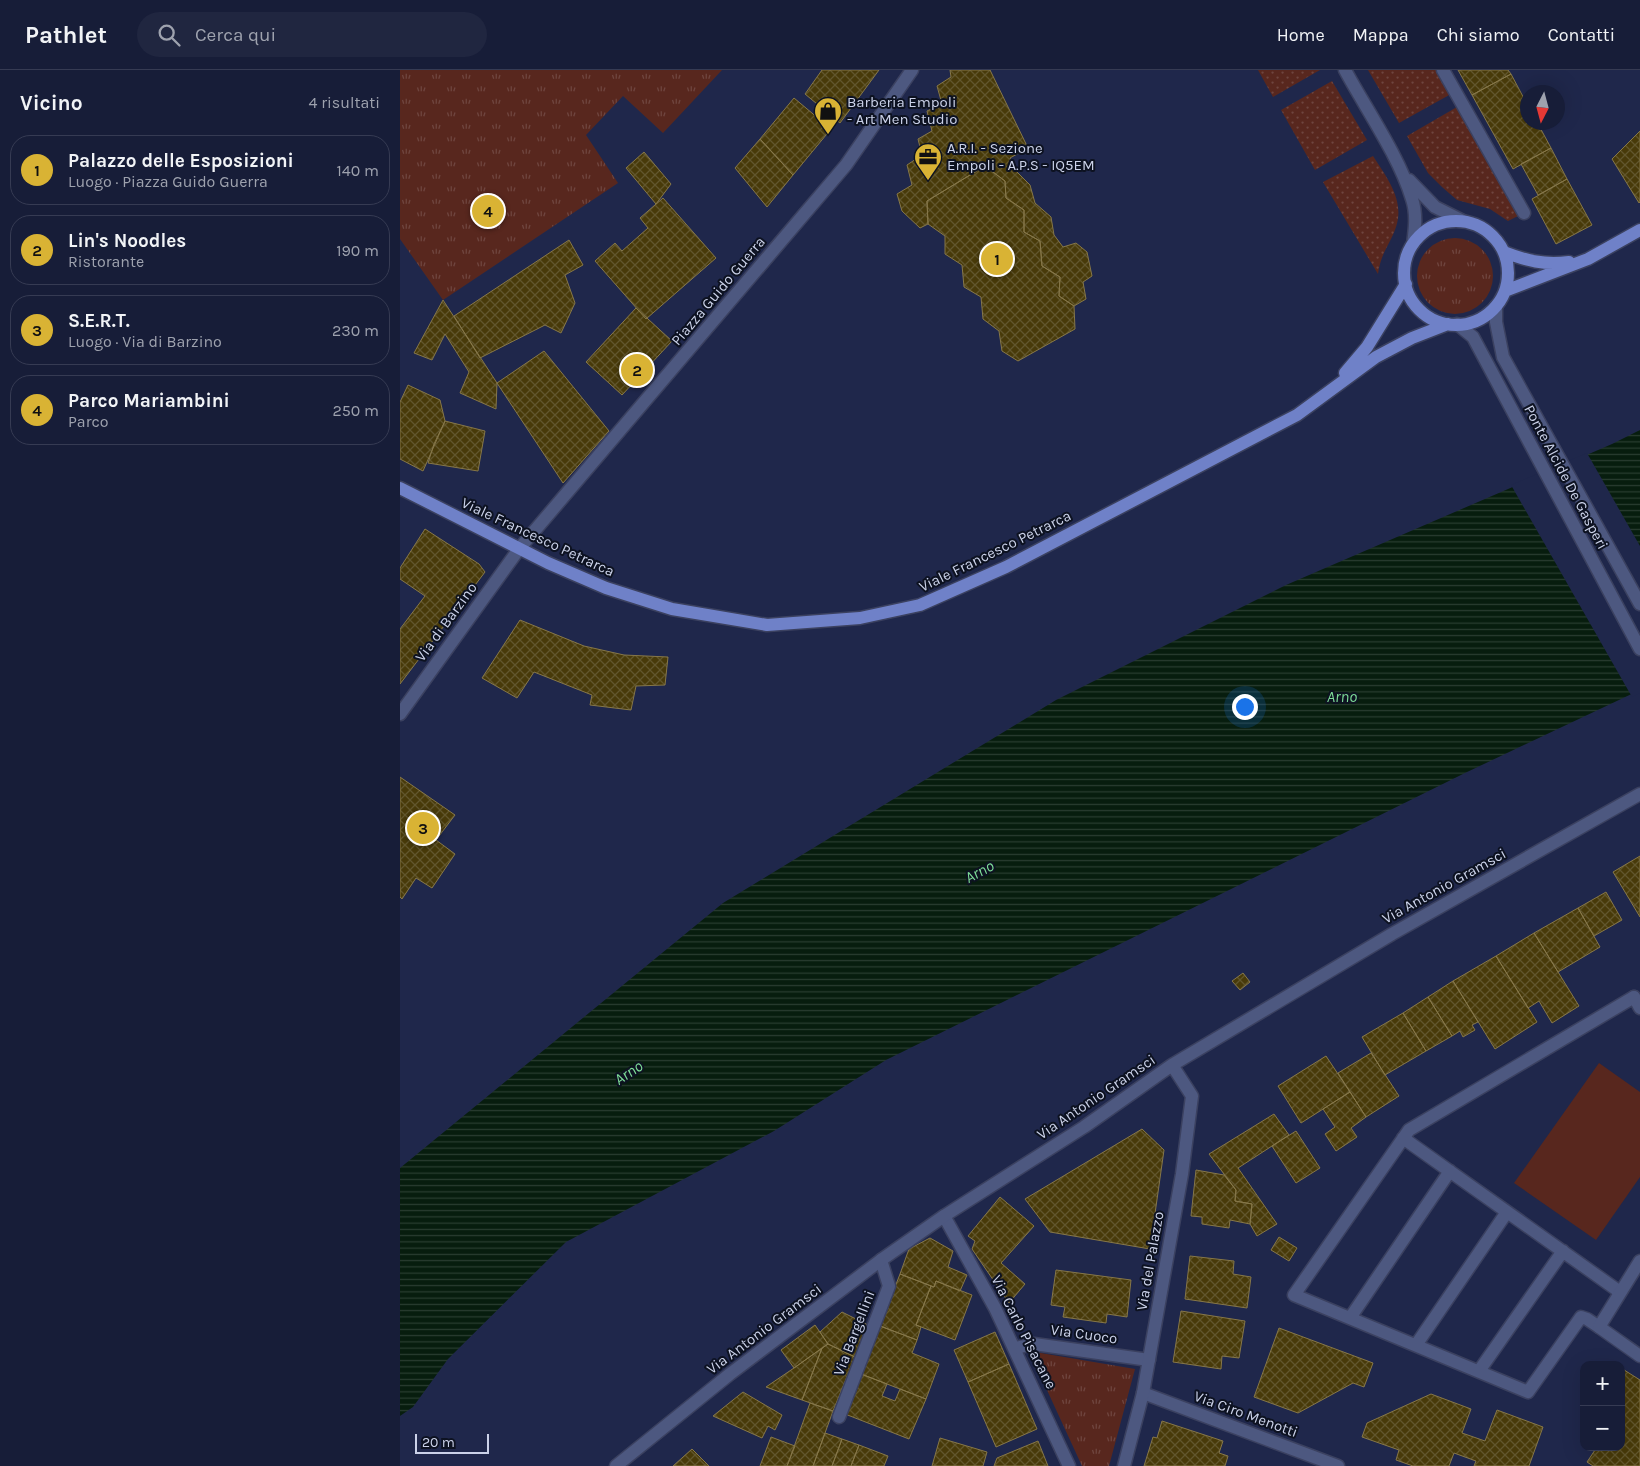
<!DOCTYPE html>
<html lang="it">
<head>
<meta charset="utf-8">
<style>
	body { margin:0; font-family:Karla,sans-serif; background:#202640; color:#f1f3f6 }
	.controls { position:absolute; right:15px; bottom:15px; display:grid; overflow:hidden; border-radius:10px; box-shadow:0 5px 20px #0002 }
	.controls button { width:45px; height:45px; display:grid; place-items:center; padding:0; border:0; border-bottom:1px solid #363b53; background:#171d38; color:#f1f3f6; font:25px sans-serif }
	.compass { position:absolute; left:1120px; top:15px; width:45px; height:45px; border-radius:50%; background:#171d38; box-shadow:0 5px 20px #0002; rotate:186deg }
	.scale { position:absolute; left:15px; bottom:12px; width:74px; box-sizing:border-box; padding-left:5px; border:2px solid #cbd2e9; border-top:0; font-size:14px; line-height:18px; white-space:nowrap; color:#cbd2e9; -webkit-text-stroke:4px #0d1221; paint-order:stroke }
	.you { position:absolute; left:844px; top:636px; width:18px; height:18px; margin:-12px; border:4px solid #fff; border-radius:50%; background:#1a73e8; box-shadow:0 0 0 8px #1a73e833 }
	.badge { display:grid; place-items:center; width:32px; height:32px; border-radius:50%; background:#d9b334; color:#111; font-size:16px; font-weight:700 }
	.pin { position:absolute; translate:-50% -50%; border:2px solid #fff; box-shadow:0 1px 5px #0006 }
	.list { margin:0; padding:0; list-style:none }
	h2 { display:flex; justify-content:space-between; align-items:center; height:65px; margin:0; padding:0 20px; font-size:21px }
	h2 small { font-size:16px; font-weight:400; color:#9ea2ae }
	.list li { display:grid; grid-template-columns:32px 1fr auto; gap:15px; align-items:center; box-sizing:border-box; height:70px; margin:0 10px 10px; padding:0 10px; border:1px solid #363b53; border-radius:20px }
	.list b { display:block; font-size:19px; white-space:nowrap }
	.list p { margin:0; font-size:16px; white-space:nowrap; color:#9ea2ae }
	.list em { font-size:16px; font-style:normal; color:#9ea2ae }
	.icon { flex:none; width:28px; height:28px; fill:none; stroke:currentColor; stroke-width:2; stroke-linecap:round; stroke-linejoin:round }
	.map { position:relative; flex:none; width:1240px; height:1396px; overflow:hidden }
	header { display:flex; align-items:center; gap:30px; box-sizing:border-box; height:70px; padding:0 25px; background:#171d38; border-bottom:1px solid #363b53 }
	header strong { font-size:24px }
	nav { display:flex; gap:28px; margin-inline-start:auto; font-size:18px }
	.search { width:350px; height:45px; background:#202640; display:flex; align-items:center; gap:12px; box-sizing:border-box; padding:0 18px; border-radius:28px; color:#9ea2ae; font-size:19px }
	main { display:flex }
	aside { flex:1; background:#171d38 }
	.map>svg:first-child { display:block }
	.grass { fill:url(#grass-tufts) }
	.garden { fill:url(#garden-dots) }
	.pitch { fill:#58271e }
	.water { fill:url(#water-rules) }
	.pier { fill:#1f274b }
	.building { fill:url(#building-cross-hatch); stroke:#867749 }
	.lines { fill:none; stroke-linecap:round; stroke-linejoin:round }
	.service-casing { stroke:#3b4160; stroke-width:15 }
	.minor-casing { stroke:#3b4160; stroke-width:15 }
	.secondary-casing { stroke:#3b4160; stroke-width:15 }
	.primary-casing { stroke:#3b4160; stroke-width:15 }
	.service { stroke:#4d5880; stroke-width:12 }
	.minor { stroke:#4d5880; stroke-width:12 }
	.secondary { stroke:#4d5880; stroke-width:12 }
	.primary { stroke:#6f81c8; stroke-width:12 }
	.labels { text-anchor:middle; stroke-width:4; stroke-linejoin:round; paint-order:stroke }
	.poi-label { font-size:15px; fill:#cbd2e9; stroke:#0d1221; text-anchor:start }
	.street-label { font-size:15px; fill:#cbd2e9; stroke:#0d1221 }
	.water-label { font-size:16px; font-style:italic; fill:#7ddd98; stroke:#0d1221 }
</style>
</head>
<body>
<header>
<strong>Pathlet</strong>
<div class="search"><svg class="icon" aria-label="search" viewBox="0 0 24 24"><circle cx="10" cy="10" r="6"/><path d="M15 15l6 6"/></svg>Cerca qui</div>
<nav><a>Home</a><a>Mappa</a><a>Chi siamo</a><a>Contatti</a></nav>
</header>
<main>
<aside>
<h2>Vicino<small>4 risultati</small></h2>
<ul class="list">
<li><span class="badge">1</span><div><b>Palazzo delle Esposizioni</b><p>Luogo · Piazza Guido Guerra</p></div><em>140 m</em></li>
<li><span class="badge">2</span><div><b>Lin's Noodles</b><p>Ristorante</p></div><em>190 m</em></li>
<li><span class="badge">3</span><div><b>S.E.R.T.</b><p>Luogo · Via di Barzino</p></div><em>230 m</em></li>
<li><span class="badge">4</span><div><b>Parco Mariambini</b><p>Parco</p></div><em>250 m</em></li>
</ul>
</aside>
<div class="map">
<svg width="1240" height="1396" viewBox="0 0 1240 1396">
	<defs>
		<pattern id="grass-tufts" width="24" height="20" patternUnits="userSpaceOnUse" patternTransform="scale(1.25)"><rect width="24" height="20" fill="#58271e"/><path d="M3 7l-1-3M5 7V3M7 7l1-3M15 17l-1-3M17 17v-4M19 17l1-3" fill="none" stroke="#6f453f"/></pattern>
		<pattern id="garden-dots" width="8" height="8" patternUnits="userSpaceOnUse" patternTransform="scale(1.25)"><rect width="8" height="8" fill="#58271e"/><path d="M2 2h.1M6 6h.1" fill="none" stroke="#6f453f" stroke-width="1.8" stroke-linecap="round"/></pattern>
		<pattern id="water-rules" width="6" height="5" patternUnits="userSpaceOnUse" patternTransform="scale(1.25)"><rect width="6" height="5" fill="#071d0e"/><path d="M0 2.5h6" fill="none" stroke="#2a3d31"/></pattern>
		<pattern id="building-cross-hatch" width="8" height="8" patternUnits="userSpaceOnUse" patternTransform="scale(1.25)"><rect width="8" height="8" fill="#483a09"/><path d="M0 0l8 8M0 8l8-8" fill="none" stroke="#61562d"/></pattern>
	</defs>
	<rect width="100%" height="100%" fill="#1f274b"/>
	<!-- grass -->
	<path class="grass" d="M 0,0 L 322,0 L 263,63 L 223,26 L 186,65 L 218,113 L 43,230 L 0,169 Z
		M1017 206a38 38 0 1 1 76 0a38 38 0 1 1-76 0Z
		M 629,1281 L 735,1299 L 709,1396 L 682,1396 Z"/>
	<!-- garden -->
	<path class="garden" d="M 858,0 L 920,0 L 873,27 Z
		M 968,0 L 1037,0 L 1051,24 L 999,53 Z
		M 932,11 L 967,70 L 915,100 L 881,40 Z
		M 1057,37 L 1118,146 L 1108,151 L 1090,139 L 1057,130 L 1042,117 L 1028,103 L 1007,66 Z
		M 973,86 C 987,108 1005,130 996,157 C 990,175 981,182 978,204 L 923,112 Z"/>
	<!-- pitch -->
	<path class="pitch" d="M 1199,993 L 1240,1022 L 1240,1107 L 1196,1170 L 1114,1113 Z"/>
	<!-- water -->
	<path class="water" d="M 1240,360 L 1240,620 L 1065,703 L 486,990 L 374,1061 L 166,1172 L 48,1289 L 13,1337 L 0,1346 L 0,1098 L 323,833 L 656,630 L 886,515 L 1212,374 Z"/>
	<!-- pier -->
	<path class="pier" d="M 1187,383 L 1240,476 L 1240,623 L 1232,627 L 1111,415 Z"/>
	<!-- building -->
	<path class="building" d="M 422,0 L 479,0 L 440,53 L 405,24 Z
		M 550,0 L 590,0 L 628,78 L 610,88 L 616,101 L 630,115 L 635,133 L 651,147 L 654,165 L 663,177 L 676,173 L 687,182 L 692,206 L 683,212 L 686,229 L 674,236 L 659,226 L 660,207 L 642,196 L 640,171 L 624,162 L 624,140 L 606,128 L 605,111 L 585,96 L 527,131 L 528,154 L 520,158 L 502,141 L 497,124 L 512,115 L 507,95 L 522,85 L 518,69 L 532,61 L 527,41 L 542,34 L 537,16 L 551,7 Z
		M 1058,0 L 1108,0 L 1111,4 L 1072,25 Z
		M 1111,4 L 1128,36 L 1128,52 L 1137,52 L 1151,78 L 1113,99 L 1072,25 Z
		M 394,28 L 431,59 L 393,105 L 360,69 Z
		M 1240,61 L 1240,132 L 1239,133 L 1212,89 Z
		M 360,69 L 393,105 L 367,137 L 335,98 Z
		M 1151,78 L 1167,109 L 1138,125 L 1121,94 Z
		M 244,82 L 271,114 L 256,134 L 226,98 Z
		M 585,96 L 605,111 L 606,128 L 624,140 L 624,162 L 640,171 L 642,196 L 660,207 L 659,226 L 674,236 L 675,259 L 618,291 L 602,281 L 599,261 L 583,249 L 581,227 L 564,217 L 562,195 L 545,184 L 545,166 L 528,154 L 527,131 Z
		M 1167,109 L 1192,155 L 1156,174 L 1132,129 Z
		M 263,128 L 316,188 L 246,249 L 195,191 L 215,173 L 222,181 L 248,158 L 240,148 Z
		M 169,170 L 183,195 L 165,205 L 175,233 L 161,263 L 145,255 L 80,288 L 54,246 Z
		M 43,230 L 97,313 L 96,339 L 60,323 L 69,302 L 45,264 L 32,290 L 14,283 Z
		M 236,238 L 272,271 L 222,325 L 186,292 Z
		M 144,281 L 209,361 L 163,413 L 97,313 Z
		M 8,315 L 40,330 L 45,351 L 23,401 L 0,389 L 0,332 Z
		M 45,351 L 85,361 L 78,401 L 28,393 L 34,374 Z
		M 25,459 L 79,494 L 85,502 L 0,614 L 0,559 L 25,526 L 0,509 L 0,498 Z
		M 120,550 L 184,576 L 224,585 L 268,587 L 265,615 L 236,616 L 231,640 L 190,635 L 192,625 L 134,602 L 117,628 L 82,608 Z
		M 0,707 L 55,745 L 36,770 L 55,784 L 32,818 L 16,808 L 2,829 L 0,827 Z
		M 1240,786 L 1240,847 L 1213,802 Z
		M 1206,822 L 1222,850 L 1194,866 L 1178,838 Z
		M 1178,838 L 1200,877 L 1158,902 L 1134,863 Z
		M 1134,863 L 1179,936 L 1152,953 L 1139,931 L 1128,938 L 1096,886 Z
		M 1096,886 L 1137,952 L 1095,979 L 1053,911 Z
		M 843,903 L 850,912 L 840,920 L 832,911 Z
		M 1053,911 L 1078,952 L 1072,955 L 1075,960 L 1063,967 L 1060,961 L 1052,966 L 1028,927 Z
		M 1028,927 L 1052,966 L 1026,981 L 1003,943 Z
		M 1003,943 L 1026,981 L 985,1005 L 962,967 Z
		M 971,983 L 999,1026 L 966,1047 L 938,1003 Z
		M 926,986 L 950,1022 L 901,1053 L 878,1016 Z
		M 950,1022 L 966,1047 L 951,1058 L 957,1067 L 936,1081 L 925,1064 L 935,1057 L 923,1039 Z
		M 874,1044 L 889,1065 L 838,1098 L 877,1154 L 857,1166 L 850,1154 L 852,1134 L 835,1131 L 836,1120 L 809,1084 Z
		M 742,1059 L 764,1080 L 750,1179 L 650,1162 L 625,1129 Z
		M 896,1061 L 920,1098 L 896,1113 L 872,1076 Z
		M 796,1100 L 824,1105 L 836,1120 L 835,1131 L 852,1134 L 850,1154 L 830,1150 L 829,1158 L 802,1154 L 802,1147 L 791,1146 Z
		M 600,1127 L 634,1156 L 601,1193 L 625,1214 L 609,1233 L 572,1179 L 575,1171 L 568,1166 Z
		M 879,1167 L 897,1178 L 889,1191 L 871,1180 Z
		M 530,1168 L 553,1181 L 548,1197 L 567,1205 L 560,1221 L 536,1211 L 534,1217 L 500,1204 L 509,1179 Z
		M 790,1186 L 834,1191 L 833,1204 L 851,1207 L 847,1238 L 785,1229 Z
		M 656,1200 L 731,1210 L 727,1247 L 707,1244 L 706,1253 L 663,1247 L 665,1237 L 651,1235 Z
		M 500,1204 L 531,1216 L 516,1255 L 521,1257 L 517,1270 L 480,1256 Z
		M 536,1211 L 572,1225 L 555,1270 L 516,1255 L 531,1216 L 534,1217 Z
		M 781,1241 L 845,1251 L 839,1288 L 822,1286 L 821,1299 L 773,1292 Z
		M 442,1242 L 468,1255 L 455,1287 L 428,1274 L 420,1262 Z
		M 415,1255 L 428,1274 L 394,1298 L 381,1280 Z
		M 480,1256 L 517,1270 L 512,1283 L 539,1294 L 526,1329 L 461,1304 Z
		M 879,1258 L 973,1293 L 964,1317 L 953,1313 L 898,1343 L 854,1327 Z
		M 595,1262 L 609,1294 L 568,1312 L 554,1280 Z
		M 428,1274 L 455,1287 L 433,1341 L 402,1330 L 422,1278 Z
		M 422,1278 L 402,1330 L 366,1317 L 394,1298 Z
		M 609,1294 L 637,1359 L 596,1377 L 568,1312 Z
		M 1221,1298 L 1240,1310 L 1240,1396 L 1193,1396 L 1187,1392 L 1197,1377 L 1221,1377 Z
		M 461,1304 L 487,1314 L 482,1326 L 495,1331 L 500,1319 L 526,1329 L 509,1369 L 445,1344 Z
		M 343,1322 L 382,1345 L 375,1360 L 368,1356 L 362,1368 L 313,1346 Z
		M 1031,1324 L 1071,1339 L 1062,1363 L 1085,1371 L 1097,1340 L 1143,1357 L 1129,1396 L 1074,1396 L 1076,1391 L 1054,1383 L 1049,1396 L 1013,1396 L 996,1390 L 999,1380 L 962,1367 L 967,1353 Z
		M 410,1333 L 433,1341 L 413,1396 L 387,1396 Z
		M 762,1351 L 823,1371 L 819,1383 L 828,1386 L 825,1396 L 744,1396 L 753,1367 L 757,1368 Z
		M 425,1363 L 442,1369 L 432,1396 L 413,1396 Z
		M 371,1367 L 395,1376 L 387,1396 L 360,1396 Z
		M 540,1368 L 587,1382 L 583,1396 L 532,1396 Z
		M 442,1369 L 459,1375 L 451,1396 L 432,1396 Z
		M 638,1371 L 648,1396 L 594,1396 L 597,1388 Z
		M 459,1375 L 488,1386 L 484,1396 L 451,1396 Z
		M 292,1379 L 309,1396 L 273,1396 Z"/>
	<g class="lines">
		<!-- service casing -->
		<g class="service-casing">
			<path id="service" d="M 1043,0 L 1124,143
				M 1003,1068 L 1220,1222
				M 950,1248 L 1050,1101
				M 1199,1257 L 1187,1249 L 1181,1247 L 1128,1322 L 894,1225 L 1009,1060 L 1234,927
				M 1016,1275 L 1107,1142
				M 1079,1301 L 1163,1181"/>
		</g>
		<!-- minor casing -->
		<g class="minor-casing">
			<path id="minor" d="M 945,0 C 966,39 999,86 1012,129 C 1017,144 1015,159 1013,174
				M 1009,110 L 1035,137 L 1063,151
				M 0,644 L 119,479 L 446,95 L 512,0
				M 1234,927 L 1240,938
				M 544,1146 L 595,1238 L 669,1396
				M 1240,1191 L 1199,1257 L 1240,1286
				M 615,1278 L 634,1274 L 749,1290
				M 743,1323 L 938,1396
				M 439,1347 L 489,1216 L 481,1190"/>
		</g>
		<!-- secondary casing -->
		<g class="secondary-casing">
			<path id="secondary" d="M 1096,236 L 1096,252 L 1103,287 L 1240,534
				M 1057,254 L 1073,267 L 1240,579
				M 216,1396 L 330,1304 L 481,1190 L 544,1146 L 684,1057 L 772,995 L 992,864 L 1240,724
				M 724,1396 L 743,1323 L 782,1104 L 792,1026 L 772,995"/>
		</g>
		<!-- primary casing -->
		<g class="primary-casing">
			<path id="primary" d="M1004 203a52 52 0 1 1 104 0a52 52 0 1 1-104 0Z
				M 1104,182 C 1127,191 1144,195 1169,192
				M 1105,221 L 1188,189 L 1240,160
				M 945,303 L 967,277 L 1006,214
				M 0,418 L 148,493 L 206,518 L 272,539 L 367,555 L 460,548 L 520,535 L 606,497 L 897,345 L 976,287 L 1012,268 L 1048,254"/>
		</g>
		<!-- service -->
		<use href="#service" class="service"/>
		<!-- minor -->
		<use href="#minor" class="minor"/>
		<!-- secondary -->
		<use href="#secondary" class="secondary"/>
		<!-- primary -->
		<use href="#primary" class="primary"/>
	</g>
	<!-- icons -->
	<defs>
		<g id="shop-pin" transform="scale(1.4375)"><path d="M0 17L-7.5 6A9.5 9.5 0 1 1 7.5 6Z" fill="#d9b334" stroke="#0d1221"/><path d="M-5-2.5h2.3a2.7 3.5 0 0 1 5.4 0H5L5.5 6h-11ZM-1.5-2.5h3a1.5 2.3 0 0 0-3 0Z" fill="#111"/></g>
		<g id="office-pin" transform="scale(1.4375)"><path d="M0 17L-7.5 6A9.5 9.5 0 1 1 7.5 6Z" fill="#d9b334" stroke="#0d1221"/><path d="M-6-3h4V-5.5h4V-3h4V5H-6ZM-1-4.5V-3h2v-1.5ZM-6 0V1H6V0Z" fill="#111"/></g>
	</defs>
	<g fill-rule="evenodd">
		<use href="#shop-pin" x="428" y="41"/>
		<use href="#office-pin" x="528" y="87"/>
	</g>
	<g class="labels">
		<!-- poi labels -->
		<g class="poi-label">
			<text x="447" y="37">Barberia Empoli<tspan x="447" dy="17">- Art Men Studio</tspan></text>
			<text x="547" y="83">A.R.I. - Sezione<tspan x="547" dy="17">Empoli - A.P.S - IQ5EM</tspan></text>
		</g>
		<!-- street labels -->
		<g class="street-label">
			<text transform="translate(318 221) rotate(-50)" y="5">Piazza Guido Guerra</text>
			<text transform="translate(1166 407) rotate(62)" y="5">Ponte Alcide De Gasperi</text>
			<text transform="translate(138 467) rotate(25)" y="5">Viale Francesco Petrarca</text>
			<text transform="translate(595 481) rotate(-26)" y="5">Viale Francesco Petrarca</text>
			<text transform="translate(46 552) rotate(-54)" y="5">Via di Barzino</text>
			<text transform="translate(1044 816) rotate(-29)" y="5">Via Antonio Gramsci</text>
			<text transform="translate(696 1027) rotate(-34)" y="5">Via Antonio Gramsci</text>
			<text transform="translate(750 1191) rotate(-80)" y="5">Via del Palazzo</text>
			<text transform="translate(364 1259) rotate(-37)" y="5">Via Antonio Gramsci</text>
			<text transform="translate(624 1262) rotate(63)" y="5">Via Carlo Pisacane</text>
			<text transform="translate(454 1263) rotate(-69)" y="5">Via Bargellini</text>
			<text transform="translate(684 1264) rotate(8)" y="5">Via Cuoco</text>
			<text transform="translate(846 1344) rotate(20)" y="5">Via Ciro Menotti</text>
		</g>
		<!-- water labels -->
		<g class="water-label">
			<text x="942" y="632">Arno</text>
			<text transform="translate(579 801) rotate(-28)" y="6">Arno</text>
			<text transform="translate(228 1002) rotate(-34)" y="6">Arno</text>
		</g>
	</g>
</svg>
<div class="controls">
<button>+</button>
<button>−</button>
</div>
<svg class="compass" viewBox="-18 -18 36 36"><path d="M0-13l5 13h-10z" fill="#e53935"/><path d="M0 13l5-13h-10z" fill="#9ea2ae"/></svg>
<div class="scale">20 m</div>
<div class="you"></div>
<div class="pin badge" style="left:597px;top:189px">1</div>
<div class="pin badge" style="left:237px;top:300px">2</div>
<div class="pin badge" style="left:23px;top:758px">3</div>
<div class="pin badge" style="left:88px;top:141px">4</div>
</div>
</main>
</body>
</html>
